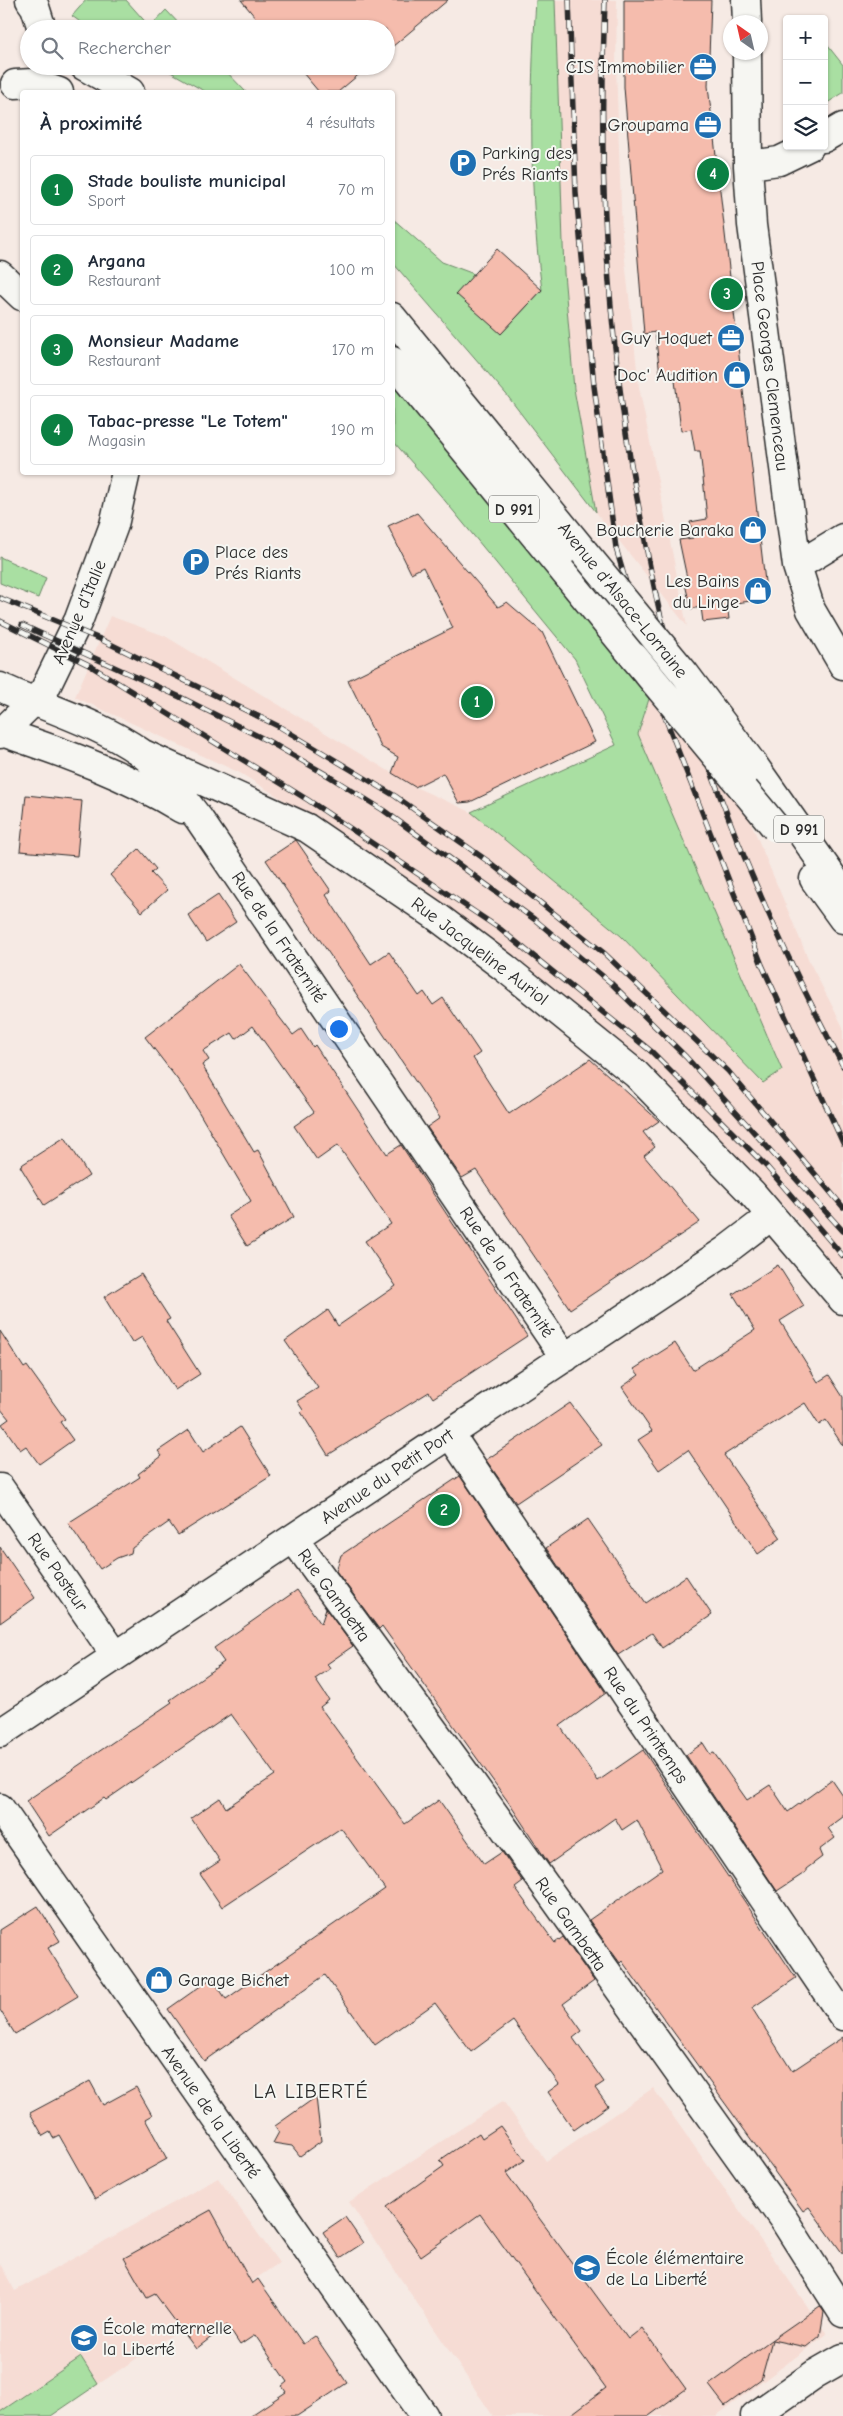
<!DOCTYPE html>
<html lang="fr">
<head>
<meta charset="utf-8">
<style>
	body { margin:0; font-family:"Comic Neue",sans-serif; background:#f2f2f3; color:#1f2937 }
	.controls { position:absolute; right:15px; top:15px; display:grid; overflow:hidden; border-radius:5px; box-shadow:0 1px 4px #0004 }
	.controls button { width:45px; height:45px; display:grid; place-items:center; padding:0; border:0; border-bottom:1px solid #e0e1e3; background:#fff; color:#1f2937; font:25px sans-serif }
	.compass { position:absolute; left:723px; top:15px; width:45px; height:45px; border-radius:50%; background:#fff; box-shadow:0 1px 4px #0004; rotate:326deg }
	.you { position:absolute; left:338px; top:1028px; width:18px; height:18px; margin:-12px; border:4px solid #fff; border-radius:50%; background:#1a73e8; box-shadow:0 0 0 8px #1a73e833 }
	.badge { display:grid; place-items:center; width:32px; height:32px; border-radius:50%; background:#0b8043; color:#fff; font-size:16px; font-weight:700 }
	.pin { position:absolute; translate:-50% -50%; border:2px solid #fff; box-shadow:0 1px 5px #0006 }
	.list { margin:0; padding:0; list-style:none }
	h2 { display:flex; justify-content:space-between; align-items:center; height:65px; margin:0; padding:0 20px; font-size:21px }
	h2 small { font-size:16px; font-weight:400; color:#747a83 }
	.list li { display:grid; grid-template-columns:32px 1fr auto; gap:15px; align-items:center; box-sizing:border-box; height:70px; margin:0 10px 10px; padding:0 10px; border:1px solid #e0e1e3; border-radius:5px }
	.list b { display:block; font-size:19px; white-space:nowrap }
	.list p { margin:0; font-size:16px; white-space:nowrap; color:#747a83 }
	.list em { font-size:16px; font-style:normal; color:#747a83 }
	.icon { flex:none; width:28px; height:28px; fill:none; stroke:currentColor; stroke-width:2; stroke-linecap:round; stroke-linejoin:round }
	.map { position:relative; flex:none; width:843px; height:2416px; overflow:hidden }
	.search { position:absolute; background:#fff; box-shadow:0 1px 4px #0004; left:20px; top:20px; width:375px; height:55px; display:flex; align-items:center; gap:12px; box-sizing:border-box; padding:0 18px; border-radius:28px; color:#747a83; font-size:19px }
	.panel { position:absolute; background:#fff; box-shadow:0 1px 4px #0004; left:20px; top:90px; width:375px; height:385px; border-radius:5px }
	.map>svg:first-child { display:block }
	.built { fill:#f6dcd4 }
	.green { fill:#a9dfa2; stroke:#6a8566 }
	.building { fill:#f5bcad; stroke:#2b2b2b }
	.lines { fill:none; stroke-linecap:round; stroke-linejoin:round }
	.minor-casing { stroke:#2b2b2b; stroke-width:31 }
	.major-casing { stroke:#2b2b2b; stroke-width:31 }
	.minor { stroke:#f6f6f2; stroke-width:28 }
	.major { stroke:#f6f6f2; stroke-width:28 }
	.rail-casing { stroke:#2b2b2b; stroke-width:5.5 }
	.rail { stroke:#f6f6f2; stroke-width:4; stroke-dasharray:11; stroke-linecap:butt }
	.major-bridge-casing { stroke:#2b2b2b; stroke-width:31; stroke-linecap:butt }
	.major-bridge { stroke:#f6f6f2; stroke-width:28 }
	.labels { text-anchor:middle; stroke-width:4; stroke-linejoin:round; paint-order:stroke }
	.shield { fill:#f6f6f2; stroke:#686867; stroke-width:1 }
	.shield-label { font-size:16px; font-weight:bold; fill:#2b2b2b }
	.poi-label { font-size:18px; fill:#2b2b2b; stroke:#f6f6f2; text-anchor:end }
	.street-label { font-size:18px; fill:#2b2b2b; stroke:#f6f6f2 }
	.quarter-label { font-size:20px; letter-spacing:1px; fill:#2b2b2b; stroke:#f6f6f2 }
</style>
</head>
<body>
<div class="map">
<svg width="843" height="2416" viewBox="0 0 843 2416">
	<rect width="100%" height="100%" fill="#f6eae4"/>
	<filter id="ink" filterUnits="userSpaceOnUse"><feTurbulence type="fractalNoise" baseFrequency=".02" numOctaves="2"/><feDisplacementMap in="SourceGraphic" scale="10" xChannelSelector="R" yChannelSelector="G"/><feConvolveMatrix kernelMatrix="1 2 1 2 8 2 1 2 1" color-interpolation-filters="sRGB"/></filter>
	<g filter="url(#ink)">
		<!-- built -->
		<path class="built" d="M 555,0 L 617,0 L 616,66 L 622,233 L 639,387 L 687,626 L 596,512 L 574,389 L 564,273 Z
			M 110,616 L 165,636 L 415,787 L 471,812 L 621,936 L 763,1083 L 782,1070 L 638,734 L 649,699 L 749,818 L 810,963 L 843,1027 L 843,1278 L 795,1217 L 687,1105 L 569,1000 L 465,921 L 354,843 L 240,773 L 75,697 Z
			M 653,2088 L 827,2334 L 716,2416 L 493,2416 L 349,2202 L 503,2101 L 546,2161 Z
			M 218,2178 L 279,2263 L 51,2416 L 0,2416 L 0,2264 L 15,2291 Z"/>
		<!-- green -->
		<path class="green" d="M 86,0 L 126,0 L 150,27 L 166,10 L 184,29 L 90,29 L 72,16 Z
			M 536,0 L 555,0 L 564,273 L 574,389 L 596,512 L 506,394 L 393,263 L 392,218 L 442,262 L 474,274 L 501,334 L 542,290 C 529,194 530,96 536,0 Z
			M 828,46 L 843,65 L 843,93 L 824,105 L 824,50 Z
			M 160,66 L 221,66 L 246,92 L 206,92 Z
			M 392,384 L 534,553 L 649,699 L 638,734 L 782,1070 L 763,1083 L 621,936 L 471,812 L 616,745 L 575,659 L 441,496 L 393,441 Z
			M 0,557 L 46,578 L 38,598 L 0,583 Z
			M 81,2357 L 98,2384 L 51,2416 L 0,2416 L 0,2412 Z"/>
		<!-- building -->
		<path class="building" d="M 241,0 L 448,0 L 386,52 L 386,29 L 265,29 Z
			M 624,0 L 711,0 L 708,86 L 767,599 L 727,604 L 729,619 L 703,622 L 701,607 L 691,609 L 685,584 L 688,583 L 679,540 L 693,538 L 690,522 L 707,519 L 703,477 L 700,451 L 695,451 L 691,429 L 681,431 L 674,372 L 660,374 L 655,332 L 644,334 L 624,87 Z
			M 297,66 L 369,66 L 338,92 L 319,92 Z
			M 497,249 L 542,290 L 501,334 L 456,294 Z
			M 417,513 L 498,607 L 507,602 L 542,632 L 595,742 L 470,802 L 459,803 L 443,773 L 415,787 L 392,773 L 398,757 L 381,747 L 348,680 L 453,628 L 423,567 L 411,573 L 388,526 Z
			M 26,795 L 82,801 L 77,856 L 20,851 Z
			M 296,840 L 331,891 L 326,895 L 371,964 L 389,952 L 419,996 L 424,992 L 433,1005 L 443,998 L 480,1053 L 473,1058 L 509,1114 L 590,1059 L 659,1121 L 643,1132 L 655,1147 L 644,1156 L 700,1222 L 570,1309 L 476,1170 L 462,1178 L 427,1127 L 440,1118 L 266,860 Z
			M 139,849 L 156,869 L 151,873 L 167,890 L 142,912 L 110,875 Z
			M 218,895 L 236,922 L 206,942 L 188,915 Z
			M 239,964 L 293,1035 L 301,1029 L 313,1047 L 315,1045 L 387,1154 L 401,1145 L 527,1336 L 433,1398 L 429,1392 L 328,1455 L 301,1412 L 303,1410 L 297,1401 L 318,1388 L 285,1341 L 328,1310 L 338,1326 L 396,1286 L 365,1241 L 391,1224 L 338,1145 L 317,1160 L 294,1126 L 314,1112 L 253,1026 L 236,1039 L 232,1033 L 203,1051 L 209,1060 L 202,1065 L 254,1152 L 258,1150 L 294,1217 L 247,1246 L 228,1216 L 251,1201 L 187,1092 L 145,1037 Z
			M 65,1137 L 89,1176 L 44,1205 L 20,1166 Z
			M 778,1265 L 804,1306 L 780,1321 L 818,1382 L 829,1375 L 843,1397 L 843,1446 L 826,1420 L 819,1425 L 805,1403 L 724,1455 L 781,1538 L 758,1554 L 688,1450 L 659,1470 L 638,1440 L 652,1431 L 622,1387 L 639,1375 L 634,1369 L 675,1343 L 693,1370 L 755,1330 L 733,1294 Z
			M 141,1274 L 170,1319 L 166,1321 L 200,1374 L 175,1390 L 142,1337 L 132,1343 L 104,1297 Z
			M 0,1331 L 24,1368 L 27,1366 L 65,1419 L 60,1422 L 73,1440 L 39,1464 L 26,1446 L 20,1450 L 2,1424 L 9,1419 L 0,1408 Z
			M 570,1403 L 602,1445 L 516,1503 L 486,1460 Z
			M 240,1427 L 271,1476 L 178,1535 L 169,1522 L 132,1548 L 131,1553 L 117,1558 L 100,1569 L 68,1523 L 140,1477 L 138,1474 L 162,1456 L 158,1451 L 189,1430 L 203,1452 Z
			M 460,1476 L 606,1693 L 560,1726 L 598,1781 L 643,1750 L 796,1978 L 752,2008 L 792,2071 L 843,2037 L 843,2254 L 809,2207 L 803,2211 L 622,1961 L 620,1963 L 589,1920 L 662,1869 L 637,1820 L 622,1830 L 615,1818 L 549,1864 L 509,1803 L 382,1626 L 379,1629 L 336,1571 L 341,1555 Z
			M 588,1519 L 646,1603 L 686,1576 L 712,1615 L 662,1648 L 652,1633 L 618,1655 L 546,1548 Z
			M 0,1547 L 35,1598 L 0,1623 Z
			M 297,1590 L 321,1624 L 326,1609 L 353,1646 L 327,1664 L 330,1669 L 315,1679 L 329,1700 L 320,1707 L 405,1824 L 439,1800 L 484,1864 L 502,1852 L 523,1882 L 515,1888 L 555,1943 L 563,1937 L 594,1981 L 563,2004 L 582,2031 L 573,2038 L 604,2082 L 595,2088 L 608,2106 L 574,2130 L 548,2092 L 559,2084 L 513,2021 L 471,2052 L 435,2003 L 375,2045 L 325,1975 L 204,2061 L 168,2009 L 212,1978 L 226,1999 L 385,1889 L 341,1828 L 222,1907 L 200,1874 L 220,1861 L 191,1818 L 220,1798 L 226,1808 L 275,1775 L 231,1714 L 106,1800 L 104,1798 L 49,1836 L 26,1801 L 172,1702 L 170,1700 L 224,1662 L 214,1648 Z
			M 703,1743 L 710,1754 L 714,1753 L 747,1800 L 770,1785 L 788,1812 L 832,1780 L 843,1796 L 843,1817 L 828,1828 L 835,1838 L 819,1850 L 822,1857 L 806,1869 L 806,1872 L 777,1891 L 686,1755 Z
			M 38,1906 L 60,1941 L 48,1948 L 78,1996 L 15,2034 L 0,2010 L 0,1930 Z
			M 90,2081 L 103,2105 L 136,2087 L 152,2115 L 145,2119 L 167,2159 L 95,2199 L 59,2135 L 53,2138 L 50,2132 L 43,2136 L 30,2113 Z
			M 316,2097 L 321,2141 L 300,2156 L 292,2146 L 273,2143 L 279,2132 L 275,2126 Z
			M 500,2126 L 525,2160 L 506,2173 L 628,2339 L 642,2328 L 686,2389 L 649,2416 L 569,2416 L 606,2388 L 480,2214 L 421,2256 L 386,2207 L 444,2166 L 440,2160 L 479,2133 L 482,2138 Z
			M 211,2210 L 252,2284 L 258,2279 L 303,2344 L 315,2336 L 347,2383 L 297,2416 L 250,2416 L 286,2392 L 282,2386 L 287,2382 L 255,2335 L 240,2345 L 227,2325 L 196,2349 L 155,2294 L 147,2298 L 124,2258 Z
			M 345,2217 L 363,2243 L 340,2258 L 323,2232 Z
			M 820,2306 L 824,2312 L 820,2336 L 806,2347 L 772,2340 L 761,2380 L 725,2406 L 709,2385 L 771,2340 Z"/>
		<g class="lines">
			<!-- minor casing -->
			<g class="minor-casing">
				<path id="minor" d="M 746,0 L 747,22
					M 747,52 L 748,166 L 752,225 L 797,566 L 811,610 L 843,665
					M 824,138 L 843,127
					M 749,165 L 779,161 L 810,146
					M 0,275 L 22,296
					M 797,566 L 843,538
					M 0,687 C 46,708 99,723 140,752 C 163,769 181,796 199,819 L 565,1358
					M 2,732 C 65,753 126,775 182,809
					M 0,734 L 44,691 L 79,619 L 114,525 L 126,472
					M 141,753 L 307,828 L 436,916 L 505,968 L 636,1074 L 752,1193 L 843,1300
					M 450,1434 L 843,2016
					M 0,1488 L 116,1656
					M 293,1538 L 467,1776 L 784,2220 L 843,2313
					M 0,1733 L 725,1251 L 771,1216
					M 0,1808 L 424,2416
					M 755,2416 L 815,2374 L 843,2358"/>
			</g>
			<!-- major casing -->
			<g class="major-casing">
				<path id="major" d="M 30,0 L 35,7 L 42,29
					M 84,66 L 130,92
					M 15,84 L 33,83 L 59,92
					M 392,317 L 584,552
					M 392,361 L 634,657
					M 755,767 L 843,892
					M 814,879 L 843,919"/>
			</g>
			<!-- minor -->
			<use href="#minor" class="minor"/>
			<!-- major -->
			<use href="#major" class="major"/>
			<!-- rail casing -->
			<g class="rail-casing">
				<path id="rail" d="M 569,0 L 576,193 L 594,386 L 616,548 L 663,712 L 762,965 L 843,1143
					M 605,0 C 598,168 606,327 636,493 C 645,538 652,585 664,629 C 708,780 769,927 843,1066
					M 0,598 L 100,639 L 280,727 L 395,796 L 489,862 L 605,954 L 728,1071 L 843,1207
					M 0,621 L 89,665 L 308,800 L 500,929 L 652,1052 L 766,1166 L 843,1256
					M 22,625 L 180,697 L 268,741 L 327,775 L 383,810 L 534,919 L 611,983 L 686,1057 L 843,1231"/>
			</g>
			<!-- rail -->
			<use href="#rail" class="rail"/>
			<!-- major-bridge casing -->
			<g class="major-bridge-casing">
				<path id="major-bridge" d="M 584,552 L 685,674 L 755,767
					M 634,657 L 776,828"/>
			</g>
			<!-- major-bridge -->
			<use href="#major-bridge" class="major-bridge"/>
		</g>
	</g>
	<!-- icons -->
	<defs>
		<g id="office-disc" transform="scale(1.4375)"><circle r="9.5" fill="#1f6fb2" stroke="#f6f6f2"/><path d="M-6-3h4V-5.5h4V-3h4V5H-6ZM-1-4.5V-3h2v-1.5ZM-6 0V1H6V0Z" fill="#fff"/></g>
		<g id="parking-disc" transform="scale(1.4375)"><circle r="9.5" fill="#1f6fb2" stroke="#f6f6f2"/><path d="M-3.5-5.5H1a3.5 3.5 0 0 1 0 7H-1V5.5H-3.5ZM-1-3.4V-.6H.8a1.4 1.4 0 0 0 0-2.8Z" fill="#fff"/></g>
		<g id="shop-disc" transform="scale(1.4375)"><circle r="9.5" fill="#1f6fb2" stroke="#f6f6f2"/><path d="M-5-2.5h2.3a2.7 3.5 0 0 1 5.4 0H5L5.5 6h-11ZM-1.5-2.5h3a1.5 2.3 0 0 0-3 0Z" fill="#fff"/></g>
		<g id="school-disc" transform="scale(1.4375)"><circle r="9.5" fill="#1f6fb2" stroke="#f6f6f2"/><path d="M0-5L7-2L0 1L-7-2ZM-4 1L0 2.5L4 1V4Q0 6-4 4Z" fill="#fff"/></g>
	</defs>
	<g fill-rule="evenodd">
		<use href="#office-disc" x="703" y="67"/>
		<use href="#office-disc" x="708" y="125"/>
		<use href="#parking-disc" x="463" y="163"/>
		<use href="#office-disc" x="731" y="338"/>
		<use href="#shop-disc" x="737" y="375"/>
		<use href="#shop-disc" x="753" y="530"/>
		<use href="#parking-disc" x="196" y="562"/>
		<use href="#shop-disc" x="758" y="591"/>
		<use href="#shop-disc" x="159" y="1980"/>
		<use href="#school-disc" x="587" y="2268"/>
		<use href="#school-disc" x="84" y="2338"/>
	</g>
	<g class="labels">
		<!-- shield labels -->
		<g class="shield">
			<rect x="489" y="495.5" width="50" height="27" rx="4"/>
			<rect x="774" y="815.5" width="50" height="27" rx="4"/>
		</g>
		<g class="shield-label">
			<text x="514" y="515">D 991</text>
			<text x="799" y="835">D 991</text>
		</g>
		<!-- poi labels -->
		<g class="poi-label">
			<text x="684" y="73">CIS Immobilier</text>
			<text x="689" y="131">Groupama</text>
			<text x="482" y="159" text-anchor="start">Parking des<tspan x="482" dy="21">Prés Riants</tspan></text>
			<text x="712" y="344">Guy Hoquet</text>
			<text x="718" y="381">Doc' Audition</text>
			<text x="734" y="536">Boucherie Baraka</text>
			<text x="215" y="558" text-anchor="start">Place des<tspan x="215" dy="21">Prés Riants</tspan></text>
			<text x="739" y="587">Les Bains<tspan x="739" dy="21">du Linge</tspan></text>
			<text x="178" y="1986" text-anchor="start">Garage Bichet</text>
			<text x="606" y="2264" text-anchor="start">École élémentaire<tspan x="606" dy="21">de La Liberté</tspan></text>
			<text x="103" y="2334" text-anchor="start">École maternelle<tspan x="103" dy="21">la Liberté</tspan></text>
		</g>
		<!-- street labels -->
		<g class="street-label">
			<text transform="translate(770 366) rotate(83)" y="6">Place Georges Clemenceau</text>
			<text transform="translate(623 600) rotate(51)" y="6">Avenue d'Alsace-Lorraine</text>
			<text transform="translate(79 612) rotate(-67)" y="6">Avenue d'Italie</text>
			<text transform="translate(279 937) rotate(56)" y="6">Rue de la Fraternité</text>
			<text transform="translate(480 951) rotate(37)" y="6">Rue Jacqueline Auriol</text>
			<text transform="translate(507 1272) rotate(56)" y="6">Rue de la Fraternité</text>
			<text transform="translate(387 1476) rotate(-34)" y="6">Avenue du Petit Port</text>
			<text transform="translate(58 1572) rotate(55)" y="6">Rue Pasteur</text>
			<text transform="translate(334 1595) rotate(54)" y="6">Rue Gambetta</text>
			<text transform="translate(646 1725) rotate(56)" y="6">Rue du Printemps</text>
			<text transform="translate(571 1924) rotate(55)" y="6">Rue Gambetta</text>
			<text transform="translate(211 2112) rotate(55)" y="6">Avenue de la Liberté</text>
		</g>
		<!-- quarter labels -->
		<g class="quarter-label">
			<text x="311" y="2098">LA LIBERTÉ</text>
		</g>
	</g>
</svg>
<div class="controls">
<button>+</button>
<button>−</button>
<button><svg class="icon" aria-label="layers" viewBox="0 0 24 24"><path d="M12 4l9 5-9 5-9-5zM3 14l9 5 9-5"/></svg></button>
</div>
<svg class="compass" viewBox="-18 -18 36 36"><path d="M0-13l5 13h-10z" fill="#e53935"/><path d="M0 13l5-13h-10z" fill="#747a83"/></svg>
<div class="you"></div>
<div class="pin badge" style="left:477px;top:702px">1</div>
<div class="pin badge" style="left:444px;top:1510px">2</div>
<div class="pin badge" style="left:727px;top:294px">3</div>
<div class="pin badge" style="left:713px;top:174px">4</div>
<div class="search"><svg class="icon" aria-label="search" viewBox="0 0 24 24"><circle cx="10" cy="10" r="6"/><path d="M15 15l6 6"/></svg>Rechercher</div>
<section class="panel">
<h2>À proximité<small>4 résultats</small></h2>
<ul class="list">
<li><span class="badge">1</span><div><b>Stade bouliste municipal</b><p>Sport</p></div><em>70 m</em></li>
<li><span class="badge">2</span><div><b>Argana</b><p>Restaurant</p></div><em>100 m</em></li>
<li><span class="badge">3</span><div><b>Monsieur Madame</b><p>Restaurant</p></div><em>170 m</em></li>
<li><span class="badge">4</span><div><b>Tabac-presse &quot;Le Totem&quot;</b><p>Magasin</p></div><em>190 m</em></li>
</ul>
</section>
</div>
</body>
</html>
